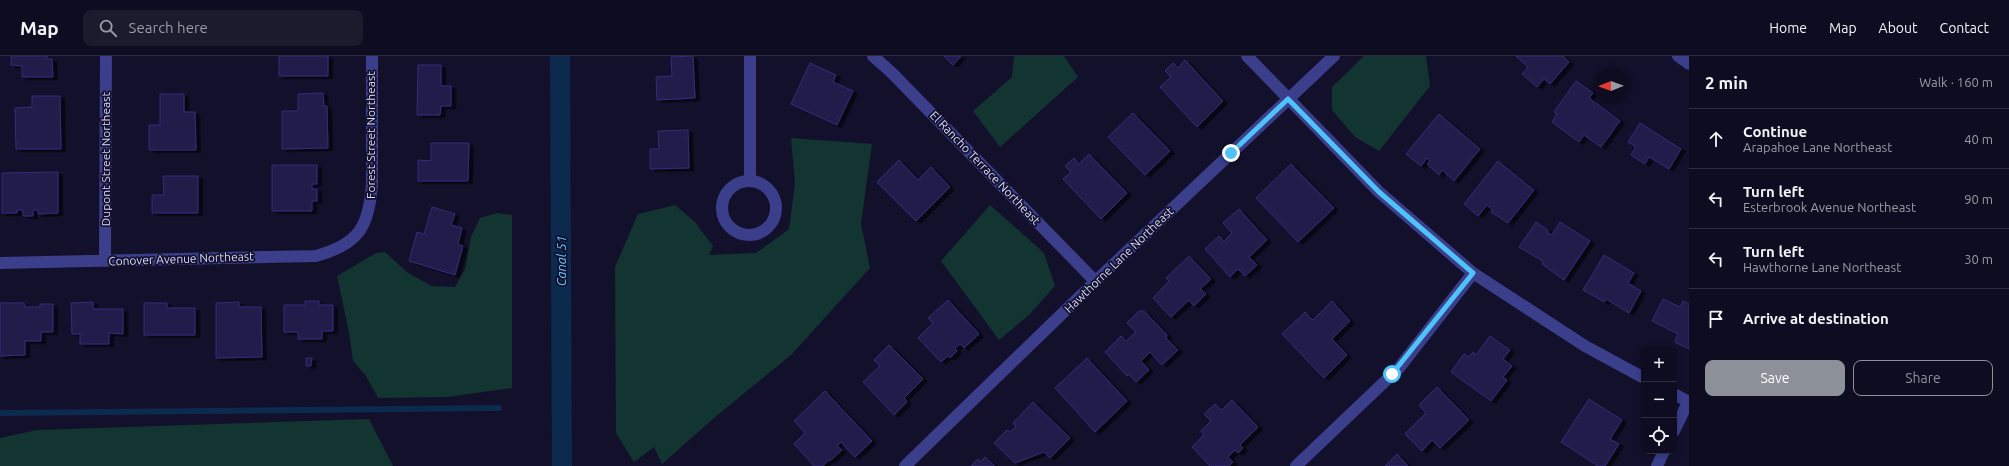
<!DOCTYPE html>
<html lang="en">
<head>
<meta charset="utf-8">
<style>
	body { margin:0; font-family:Ubuntu,sans-serif; background:#1c1a2d; color:#f1f3f6 }
	.controls { position:absolute; right:12px; bottom:12px; display:grid; overflow:hidden; border-radius:8px; box-shadow:0 2px 6px #0003 }
	.controls button { width:36px; height:36px; display:grid; place-items:center; padding:0; border:0; border-bottom:1px solid #2e2c3e; background:#0e0c20; color:#f1f3f6; font:20px sans-serif }
	.compass { position:absolute; left:1593px; top:12px; width:36px; height:36px; border-radius:50%; background:#0e0c20; box-shadow:0 2px 6px #0003; rotate:269deg }
	.stop { position:absolute; width:12px; height:12px; margin:-9px; border:3px solid #4fc3f7; border-radius:50%; background:#fff }
	.stop.end { background:#4fc3f7; border-color:#fff; box-shadow:0 1px 4px #0008 }
	.list { margin:0; padding:0; list-style:none }
	h2 { display:flex; justify-content:space-between; align-items:center; height:52px; margin:0; padding:0 16px; font-size:17px }
	h2 small { font-size:13px; font-weight:400; color:#9b9ba5 }
	.list li { display:grid; grid-template-columns:26px 1fr auto; gap:12px; align-items:center; box-sizing:border-box; height:60px; padding:0 16px; border-top:1px solid #2e2c3e }
	.list b { display:block; font-size:15px; white-space:nowrap }
	.list p { margin:0; font-size:13px; white-space:nowrap; color:#9b9ba5 }
	.list em { font-size:13px; font-style:normal; color:#9b9ba5 }
	.actions { display:flex; gap:8px; padding:12px 16px }
	.actions a { flex:1; padding:9px 0; border:1px solid #8c9099; border-radius:8px; text-align:center; font-size:14px; color:#8c9099 }
	.actions .main { background:#8c9099; color:#fff }
	.icon { flex:none; width:22px; height:22px; fill:none; stroke:currentColor; stroke-width:2; stroke-linecap:round; stroke-linejoin:round }
	.map { position:relative; flex:none; width:1689px; height:410px; overflow:hidden }
	header { display:flex; align-items:center; gap:24px; box-sizing:border-box; height:56px; padding:0 20px; background:#0e0c20; border-bottom:1px solid #2e2c3e }
	header strong { font-size:19px }
	nav { display:flex; gap:22px; margin-inline-start:auto; font-size:14px }
	.search { width:280px; height:36px; background:#1c1a2d; display:flex; align-items:center; gap:10px; box-sizing:border-box; padding:0 14px; border-radius:8px; color:#9b9ba5; font-size:15px }
	main { display:flex }
	aside { flex:1; background:#0e0c20 }
	.map>svg:first-child { display:block }
	.green { fill:#133531 }
	.lines { fill:none; stroke-linecap:round; stroke-linejoin:round }
	.stream { stroke:#0b2a4e; stroke-width:6 }
	.canal { stroke:#0b2a4e; stroke-width:20 }
	.building { fill:#211b4c; stroke:#352d79; filter:url(#shadow) }
	.minor { stroke:#3a3e8b; stroke-width:12 }
	.route { stroke:#4fc3f7; stroke-width:5 }
	.labels { text-anchor:middle; stroke-width:3.5; stroke-linejoin:round; paint-order:stroke }
	.street-label { font-size:12px; fill:#dbdaff; stroke:#12102b }
	.water-label { font-size:13px; font-style:italic; fill:#68c6ff; stroke:#12102b }
</style>
</head>
<body>
<header>
<strong>Map</strong>
<div class="search"><svg class="icon" aria-label="search" viewBox="0 0 24 24"><circle cx="10" cy="10" r="6"/><path d="M15 15l6 6"/></svg>Search here</div>
<nav><a>Home</a><a>Map</a><a>About</a><a>Contact</a></nav>
</header>
<main>
<div class="map">
<svg width="1689" height="410" viewBox="0 0 1689 410">
	<defs>
		<filter id="shadow"><feDropShadow dx="4.5" dy="2.5" stdDeviation="0" flood-color="#0009"/></filter>
	</defs>
	<rect width="100%" height="100%" fill="#12102b"/>
	<!-- green -->
	<path class="green" d="M 1014,0 L 1064,0 L 1078,21 L 1000,91 L 973,55 L 1012,21 Z
		M 1364,0 L 1426,0 L 1430,30 L 1379,95 L 1355,81 L 1332,54 L 1332,31 Z
		M 791,82 L 872,88 L 861,168 L 870,212 L 791,299 L 714,362 L 662,408 L 654,391 L 634,406 L 616,377 L 615,211 L 638,158 L 675,149 L 694,165 L 713,190 L 709,199 L 756,197 L 789,173 L 795,127 Z
		M 990,149 L 1044,197 L 1055,230 L 1029,259 L 999,284 L 941,205 Z
		M 497,157 L 512,159 L 512,332 L 447,341 L 378,342 L 366,320 L 353,305 L 349,276 L 337,220 L 376,197 L 385,196 L 408,217 L 432,230 L 455,231 L 465,213 L 471,181 L 480,162 Z
		M 369,363 L 393,410 L 0,410 L 0,382 L 37,374 Z"/>
	<g class="lines">
		<!-- stream -->
		<path class="stream" d="M 0,357 L 499,352"/>
		<!-- canal -->
		<path class="canal" d="M 560,0 L 562,410"/>
	</g>
	<!-- building -->
	<path class="building" d="M 11,0 L 47,0 L 47,3 L 52,3 L 53,21 L 22,21 L 22,10 L 11,9 Z
		M 279,0 L 328,0 L 328,20 L 279,20 Z
		M 693,0 L 695,42 L 657,44 L 656,21 L 672,20 L 671,1 Z
		M 944,0 L 961,0 L 953,9 Z
		M 1516,0 L 1563,0 L 1569,6 L 1550,28 L 1544,23 L 1537,31 L 1522,18 L 1528,11 Z
		M 1185,4 L 1223,45 L 1197,71 L 1160,31 L 1171,21 L 1165,15 L 1173,7 L 1178,12 Z
		M 810,7 L 836,19 L 833,26 L 853,35 L 837,69 L 791,48 Z
		M 418,9 L 441,9 L 441,30 L 451,30 L 451,50 L 441,50 L 440,59 L 417,59 Z
		M 1576,25 L 1593,37 L 1589,42 L 1620,65 L 1601,91 L 1584,79 L 1579,86 L 1552,66 L 1557,58 L 1554,56 Z
		M 323,37 L 324,50 L 327,50 L 328,92 L 282,93 L 282,55 L 298,55 L 298,38 Z
		M 160,38 L 184,38 L 184,56 L 195,56 L 196,94 L 149,94 L 149,69 L 160,69 Z
		M 32,40 L 60,40 L 61,93 L 16,93 L 15,52 L 32,51 Z
		M 1133,57 L 1170,95 L 1145,119 L 1108,81 Z
		M 1439,58 L 1480,93 L 1454,125 L 1442,114 L 1439,119 L 1427,108 L 1430,105 L 1427,102 L 1421,110 L 1406,98 Z
		M 1640,67 L 1681,93 L 1669,113 L 1649,101 L 1645,108 L 1631,99 L 1636,91 L 1628,86 Z
		M 688,74 L 689,112 L 650,113 L 650,93 L 659,93 L 658,75 Z
		M 431,87 L 469,87 L 468,125 L 418,125 L 418,104 L 431,105 Z
		M 1089,98 L 1127,137 L 1101,163 L 1063,123 L 1071,116 L 1065,110 L 1074,102 L 1079,108 Z
		M 899,104 L 918,124 L 931,111 L 950,131 L 916,165 L 877,126 Z
		M 1498,105 L 1534,134 L 1508,167 L 1491,156 L 1493,154 L 1487,149 L 1478,160 L 1464,148 Z
		M 1291,108 L 1334,152 L 1298,186 L 1256,142 Z
		M 272,109 L 317,109 L 317,128 L 312,128 L 312,133 L 317,133 L 317,145 L 312,145 L 312,155 L 272,155 Z
		M 58,116 L 58,157 L 38,158 L 38,154 L 33,154 L 33,160 L 23,160 L 23,154 L 17,154 L 17,157 L 2,157 L 2,117 Z
		M 163,120 L 198,120 L 198,157 L 152,157 L 152,139 L 164,139 Z
		M 432,151 L 455,158 L 451,169 L 462,172 L 458,188 L 463,190 L 455,219 L 409,205 L 417,176 L 424,178 Z
		M 1239,153 L 1267,184 L 1249,201 L 1257,209 L 1245,220 L 1238,213 L 1230,221 L 1205,193 L 1219,180 L 1224,185 L 1232,177 L 1223,167 Z
		M 1536,166 L 1548,174 L 1548,177 L 1552,179 L 1560,166 L 1590,185 L 1564,224 L 1542,208 L 1544,206 L 1519,191 Z
		M 1604,199 L 1634,217 L 1628,227 L 1641,235 L 1629,257 L 1606,243 L 1604,246 L 1583,234 Z
		M 1189,200 L 1211,223 L 1200,233 L 1206,238 L 1194,250 L 1189,244 L 1171,261 L 1153,242 L 1169,225 L 1166,222 Z
		M 1663,243 L 1680,251 L 1683,245 L 1689,248 L 1689,293 L 1675,286 L 1678,278 L 1652,265 Z
		M 948,244 L 979,278 L 964,292 L 960,288 L 955,292 L 957,295 L 950,302 L 948,300 L 941,306 L 918,282 L 933,267 L 928,262 Z
		M 305,245 L 319,245 L 319,249 L 333,249 L 333,275 L 322,275 L 322,283 L 298,283 L 298,276 L 284,276 L 284,249 L 305,249 Z
		M 1332,245 L 1350,265 L 1332,283 L 1347,299 L 1324,322 L 1282,278 L 1305,256 L 1313,264 Z
		M 93,246 L 93,253 L 123,253 L 123,278 L 109,277 L 109,288 L 80,288 L 80,278 L 72,278 L 71,247 Z
		M 239,246 L 239,251 L 261,251 L 262,301 L 216,302 L 216,247 Z
		M 0,247 L 24,247 L 25,251 L 40,251 L 40,248 L 53,248 L 53,276 L 41,276 L 41,285 L 25,285 L 25,299 L 0,300 Z
		M 144,247 L 167,247 L 167,252 L 195,252 L 195,279 L 144,279 Z
		M 1139,255 L 1144,255 L 1167,279 L 1166,282 L 1178,294 L 1162,309 L 1150,296 L 1141,305 L 1149,314 L 1136,326 L 1128,318 L 1127,320 L 1105,296 L 1121,280 L 1126,285 L 1136,276 L 1127,267 Z
		M 1490,280 L 1510,294 L 1503,303 L 1512,310 L 1503,321 L 1507,324 L 1491,345 L 1451,316 L 1464,298 L 1469,301 L 1473,296 L 1476,299 Z
		M 889,289 L 923,323 L 904,342 L 907,346 L 894,359 L 863,326 L 880,310 L 874,304 Z
		M 306,302 L 312,302 L 311,310 L 306,310 Z
		M 1087,302 L 1127,345 L 1095,376 L 1055,332 Z
		M 1437,331 L 1469,364 L 1440,392 L 1432,384 L 1422,395 L 1405,378 L 1426,357 L 1419,349 Z
		M 825,335 L 872,385 L 855,401 L 841,386 L 837,390 L 842,394 L 831,404 L 829,404 L 823,410 L 814,410 L 794,388 L 805,377 L 794,365 Z
		M 1589,343 L 1622,364 L 1610,383 L 1619,388 L 1605,410 L 1598,410 L 1561,386 Z
		M 1232,344 L 1258,371 L 1240,389 L 1243,392 L 1238,397 L 1235,394 L 1228,401 L 1233,406 L 1229,410 L 1210,410 L 1192,391 L 1204,379 L 1201,375 L 1211,365 L 1204,358 L 1215,348 L 1222,354 Z
		M 1033,346 L 1070,382 L 1050,402 L 1044,396 L 1015,407 L 994,387 L 1007,374 L 1010,376 L 1016,371 L 1013,367 Z
		M 1397,398 L 1408,410 L 1385,410 Z
		M 985,401 L 995,410 L 971,410 L 978,403 L 980,406 Z"/>
	<g class="lines">
		<!-- minor -->
		<path class="minor" d="M 750,0 L 750,125
			M 873,0 L 891,16 L 1096,226
			M 1247,0 L 1379,136 L 1473,217 L 1585,290 L 1644,322
			M 1678,0 L 1689,8
			M722 152a27 27 0 1 1 54 0a27 27 0 1 1-54 0Z
			M 105,205 L 106,0
			M 0,207 L 316,200 C 359,188 369,171 372,128 L 372,0
			M 1674,338 L 1689,346
			M 1674,375 L 1688,346
			M 905,410 L 1100,221 L 1334,0
			M 1296,410 L 1399,312 L 1473,217
			M 1657,410 L 1664,395"/>
	</g>
	<g class="lines">
		<!-- route -->
		<path class="route" d="M 1231,97 L 1288,43 L 1379,136 L 1473,217 L 1392,318"/>
	</g>
	<g class="labels">
		<!-- street labels -->
		<g class="street-label">
			<text transform="translate(371 79) rotate(-90)" y="4">Forest Street Northeast</text>
			<text transform="translate(106 103) rotate(-90)" y="4">Dupont Street Northeast</text>
			<text transform="translate(985 112) rotate(46)" y="4">El Rancho Terrace Northeast</text>
			<text transform="translate(181 203) rotate(-2)" y="4">Conover Avenue Northeast</text>
			<text transform="translate(1119 204) rotate(-44)" y="4">Hawthorne Lane Northeast</text>
		</g>
		<!-- water labels -->
		<g class="water-label">
			<text transform="translate(561 205) rotate(-90)" y="5">Canal 51</text>
		</g>
	</g>
</svg>
<div class="controls">
<button>+</button>
<button>−</button>
<button><svg class="icon" aria-label="locate" viewBox="0 0 24 24"><circle cx="12" cy="12" r="6"/><path d="M12 2v4M12 18v4M2 12h4M18 12h4"/></svg></button>
</div>
<svg class="compass" viewBox="-18 -18 36 36"><path d="M0-13l5 13h-10z" fill="#e53935"/><path d="M0 13l5-13h-10z" fill="#9b9ba5"/></svg>
<div class="stop" style="left:1392px;top:318px"></div>
<div class="stop end" style="left:1231px;top:97px"></div>
</div>
<aside>
<h2>2 min<small>Walk · 160 m</small></h2>
<ul class="list">
<li><svg class="icon" aria-label="ahead" viewBox="0 0 24 24"><path d="M12 20V5M6 11l6-6 6 6"/></svg><div><b>Continue</b><p>Arapahoe Lane Northeast</p></div><em>40 m</em></li>
<li><svg class="icon" aria-label="left" viewBox="0 0 24 24"><path d="M17 20v-9H6M10 6l-5 5 5 5"/></svg><div><b>Turn left</b><p>Esterbrook Avenue Northeast</p></div><em>90 m</em></li>
<li><svg class="icon" aria-label="left" viewBox="0 0 24 24"><path d="M17 20v-9H6M10 6l-5 5 5 5"/></svg><div><b>Turn left</b><p>Hawthorne Lane Northeast</p></div><em>30 m</em></li>
<li><svg class="icon" aria-label="arrive" viewBox="0 0 24 24"><path d="M6 21V4h12l-3 4 3 4H6"/></svg><div><b>Arrive at destination</b></div></li>
</ul>
<div class="actions"><a class="main">Save</a><a>Share</a></div>
</aside>
</main>
</body>
</html>
